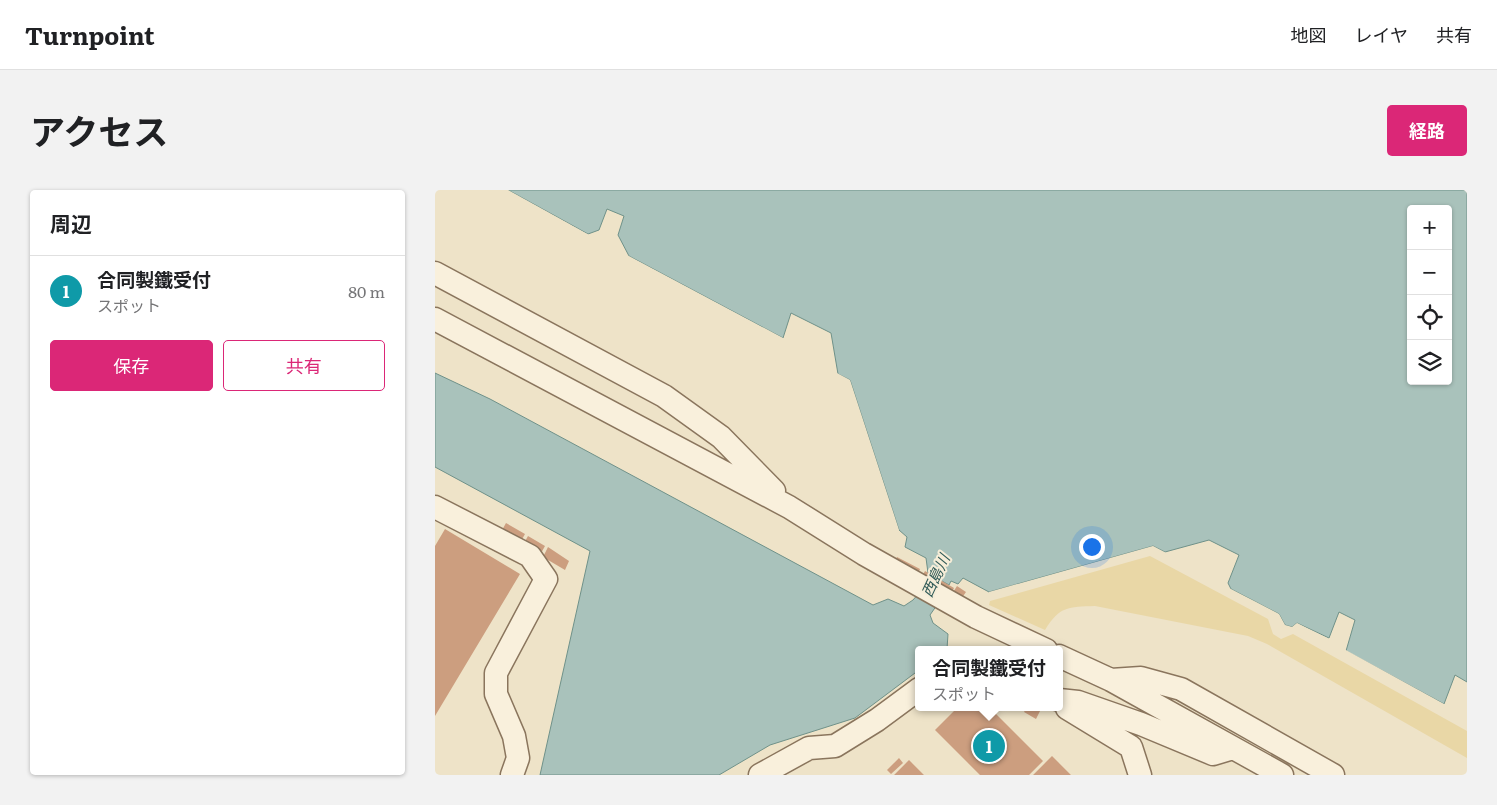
<!DOCTYPE html>
<html lang="ja">
<head>
<meta charset="utf-8">
<style>
	body { margin:0; font-family:Literata,"Noto Sans JP",serif; background:#f2f2f2; color:#202124 }
	.controls { position:absolute; right:15px; top:15px; display:grid; overflow:hidden; border-radius:5px; box-shadow:0 1px 4px #0004 }
	.controls button { width:45px; height:45px; display:grid; place-items:center; padding:0; border:0; border-bottom:1px solid #e0e0e0; background:#fff; color:#202124; font:25px sans-serif }
	.you { position:absolute; left:656px; top:356px; width:18px; height:18px; margin:-12px; border:4px solid #fff; border-radius:50%; background:#1a73e8; box-shadow:0 0 0 8px #1a73e833 }
	.badge { display:grid; place-items:center; width:32px; height:32px; border-radius:50%; background:#db2777; color:#fff; font-size:16px; font-weight:700 }
	.pin { position:absolute; translate:-50% -50%; border:2px solid #fff; box-shadow:0 1px 5px #0006 }
	.popup { position:absolute; left:480px; top:456px; width:148px; height:65px; box-sizing:border-box; display:grid; place-content:center; border-radius:5px; background:#fff; filter:drop-shadow(0 1px 4px #0005); font-size:16px; white-space:nowrap; color:#757577 }
	.popup b { font-size:19px; color:#202124 }
	.popup::after { content:''; position:absolute; left:50%; top:100%; margin-left:-10px; border:10px solid transparent; border-top-color:#fff }
	.list { margin:0; padding:0; list-style:none }
	h2 { display:flex; justify-content:space-between; align-items:center; height:65px; margin:0; padding:0 20px; font-size:21px }
	h2 small { font-size:16px; font-weight:400; color:#757577 }
	.list li { display:grid; grid-template-columns:32px 1fr auto; gap:15px; align-items:center; box-sizing:border-box; height:70px; padding:0 20px; border-top:1px solid #e0e0e0 }
	.list b { display:block; font-size:19px; white-space:nowrap }
	.list p { margin:0; font-size:16px; white-space:nowrap; color:#757577 }
	.list em { font-size:16px; font-style:normal; color:#757577 }
	.actions { display:flex; gap:10px; padding:15px 20px }
	.actions a { flex:1; padding:11px 0; border:1px solid #db2777; border-radius:5px; text-align:center; font-size:18px; color:#db2777 }
	.actions .main { background:#db2777; color:#fff }
	.icon { flex:none; width:28px; height:28px; fill:none; stroke:currentColor; stroke-width:2; stroke-linecap:round; stroke-linejoin:round }
	.map { position:relative; flex:none; width:1032px; height:585px; overflow:hidden; border-radius:5px }
	header { display:flex; align-items:center; gap:30px; box-sizing:border-box; height:70px; padding:0 25px; background:#fff; border-bottom:1px solid #e0e0e0 }
	header strong { font-size:24px }
	nav { display:flex; gap:28px; margin-inline-start:auto; font-size:18px }
	.intro { display:flex; align-items:center; justify-content:space-between; box-sizing:border-box; height:120px; padding:0 30px }
	h1 { margin:0; font-size:35px }
	.button { padding:12px 22px; border-radius:5px; background:#db2777; color:#fff; font-size:18px; font-weight:700 }
	main { display:flex; gap:30px; padding:0 30px }
	aside { flex:1; background:#fff; border-radius:5px; box-shadow:0 1px 4px #0004 }
	.map>svg:first-child { display:block }
	.sand { fill:#e9d7a6 }
	.water { fill:#a9c2bb; stroke:#6f9189; fill-rule:evenodd }
	.pier { fill:#eee3c8 }
	.building { fill:#cc9e7f }
	.lines { fill:none; stroke-linecap:round; stroke-linejoin:round }
	.minor-casing { stroke:#8a755d; stroke-width:25 }
	.minor { stroke:#f9f0dc; stroke-width:22 }
	.labels { text-anchor:middle; stroke-width:4; stroke-linejoin:round; paint-order:stroke }
	.water-label { font-size:15px; font-style:italic; fill:#305a57; stroke:#f6edd8 }
</style>
</head>
<body>
<header>
<strong>Turnpoint</strong>
<nav><a>地図</a><a>レイヤ</a><a>共有</a></nav>
</header>
<div class="intro"><h1>アクセス</h1><a class="button">経路</a></div>
<main>
<aside>
<h2>周辺<small></small></h2>
<ul class="list">
<li><span class="badge" style="background:#0f9aa8">1</span><div><b>合同製鐵受付</b><p>スポット</p></div><em>80 m</em></li>
</ul>
<div class="actions"><a class="main">保存</a><a>共有</a></div>
</aside>
<div class="map">
<svg width="1032" height="585" viewBox="0 0 1032 585">
	<rect width="100%" height="100%" fill="#eee3c8"/>
	<!-- sand -->
	<path class="sand" d="M 715,366 L 833,429 L 838,444 L 846,449 L 858,444 L 1032,541 L 1032,568 L 832,454 L 813,446 L 660,416 C 633,417 625,416 610,440 L 554,415 L 555,411 Z"/>
	<!-- water -->
	<path class="water" d="M 73,0 L 1032,0 L 1032,492 L 1020,485 L 1009,514 L 911,461 L 920,430 L 904,422 L 894,448 L 862,433 L 857,437 L 850,435 L 844,424 L 796,399 L 793,393 L 804,365 L 774,350 L 730,362 L 718,356 L 554,402 L 528,388 L 523,394 L 516,391 L 514,395 L 493,383 L 491,368 L 470,357 L 472,347 L 464,340 L 415,190 L 403,184 L 396,143 L 356,123 L 348,148 L 194,66 L 183,45 L 189,26 L 172,19 L 164,40 L 153,44 ZM 976,19 L 1013,19 L 1013,191 L 976,191 Z
		M 0,183 L 55,209 L 438,415 L 453,409 L 469,416 L 478,410 L 485,402 L 504,412 L 495,425 L 498,433 L 513,444 L 512,459 L 484,460 L 484,480 L 420,528 L 335,555 L 284,585 L 105,585 L 155,361 L 0,277 Z"/>
	<!-- pier -->
	<path class="pier" d="M 70,0 L 73,0 L 156,46 L 152,46 L 71,2 Z
		M 190,64 L 348,148 L 350,149 L 346,150 L 192,68 Z
		M 400,182 L 415,190 L 464,340 L 463,343 L 413,191 L 401,186 Z
		M 718,356 L 733,364 L 729,364 L 718,358 L 554,404 L 554,402 Z
		M 792,397 L 844,424 L 850,435 L 857,437 L 862,433 L 896,450 L 893,451 L 863,436 L 857,439 L 849,438 L 842,426 L 794,401 Z
		M 909,459 L 1009,514 L 1011,515 L 1008,516 L 910,463 Z"/>
	<!-- building -->
	<path class="building" d="M 71,333 L 90,344 L 85,353 L 66,342 Z
		M 10,339 L 85,384 L 0,526 L 0,356 Z
		M 93,346 L 110,356 L 105,365 L 88,355 Z
		M 113,357 L 134,371 L 130,380 L 108,367 Z
		M 462,367 L 485,379 L 481,388 L 458,375 Z
		M 490,381 L 519,398 L 514,407 L 485,390 Z
		M 522,396 L 531,402 L 524,412 L 515,407 Z
		M 523,517 L 564,517 L 560,523 L 608,571 L 594,585 L 545,585 L 500,540 Z
		M 592,517 L 606,519 L 601,529 L 589,522 Z
		M 617,566 L 636,585 L 598,585 Z
		M 464,568 L 468,573 L 456,584 L 452,580 Z
		M 474,570 L 489,585 L 459,585 Z"/>
	<g class="lines">
		<!-- minor casing -->
		<g class="minor-casing">
			<path id="minor" d="M 0,83 L 229,206 L 286,247 L 339,301
				M 0,129 L 354,317 L 429,364 L 541,427 L 611,460
				M 0,317 L 95,366 L 111,389 L 61,483 L 61,504 L 79,546 L 83,568 L 77,585
				M 624,466 L 676,490 L 847,585
				M 676,490 L 706,488 L 746,499 L 898,585
				M 624,510 L 643,512 L 706,534 L 778,564 L 798,558
				M 632,518 L 696,557 L 705,585
				M 325,585 L 374,558 L 400,556 L 442,530 L 484,499"/>
		</g>
		<!-- minor -->
		<use href="#minor" class="minor"/>
	</g>
	<g class="labels">
		<!-- water labels -->
		<g class="water-label">
			<text transform="translate(501 386) rotate(-65)" y="5">西島川</text>
		</g>
	</g>
</svg>
<div class="controls">
<button>+</button>
<button>−</button>
<button><svg class="icon" aria-label="locate" viewBox="0 0 24 24"><circle cx="12" cy="12" r="6"/><path d="M12 2v4M12 18v4M2 12h4M18 12h4"/></svg></button>
<button><svg class="icon" aria-label="layers" viewBox="0 0 24 24"><path d="M12 4l9 5-9 5-9-5zM3 14l9 5 9-5"/></svg></button>
</div>
<div class="you"></div>
<div class="pin badge" style="left:554px;top:556px;background:#0f9aa8">1</div>
<div class="popup"><b>合同製鐵受付</b>スポット</div>
</div>
</main>
</body>
</html>
